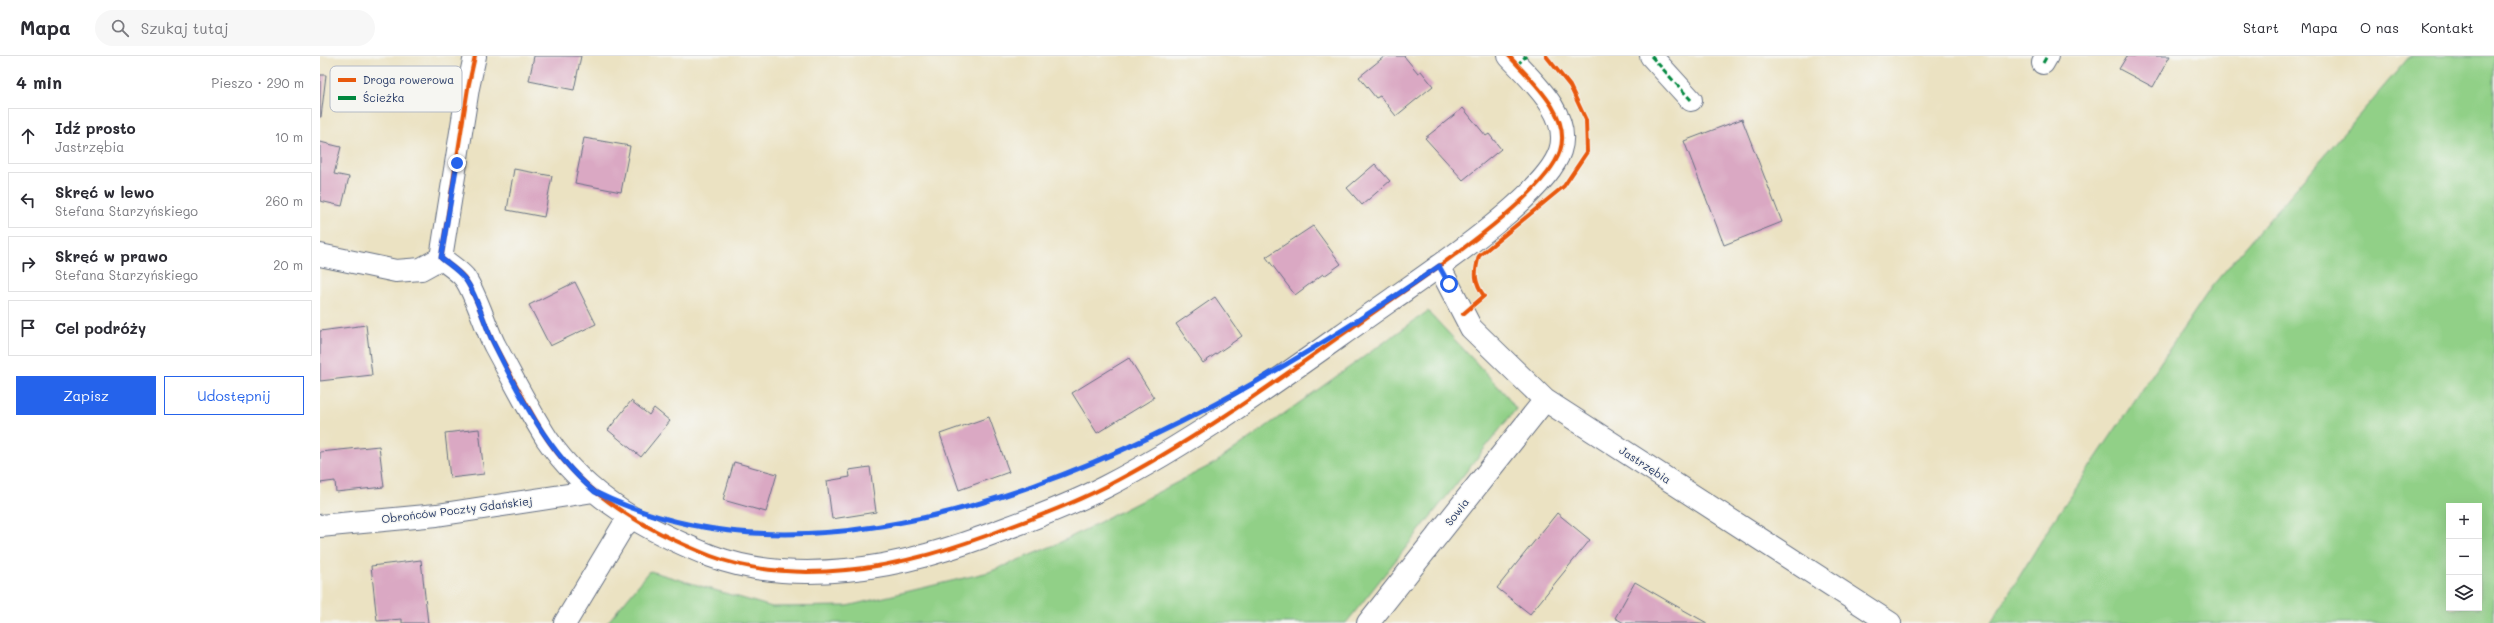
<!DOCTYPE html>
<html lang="pl">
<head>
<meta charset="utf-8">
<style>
	body { margin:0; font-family:Mali,sans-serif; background:#f7f7f7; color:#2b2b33 }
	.controls { position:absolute; right:12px; bottom:12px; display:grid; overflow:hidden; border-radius:0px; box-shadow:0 4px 16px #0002 }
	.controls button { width:36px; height:36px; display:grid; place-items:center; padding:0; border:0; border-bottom:1px solid #e1e1e2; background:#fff; color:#2b2b33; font:20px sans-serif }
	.stop { position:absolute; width:12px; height:12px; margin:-9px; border:3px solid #2563eb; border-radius:50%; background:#fff }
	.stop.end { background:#2563eb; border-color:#fff; box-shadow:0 1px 4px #0008 }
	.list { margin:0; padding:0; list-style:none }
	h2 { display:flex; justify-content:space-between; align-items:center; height:52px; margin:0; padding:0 16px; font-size:17px }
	h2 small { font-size:13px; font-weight:400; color:#7c7c81 }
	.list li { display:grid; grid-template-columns:26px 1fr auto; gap:12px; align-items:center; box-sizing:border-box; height:56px; margin:0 8px 8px; padding:0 8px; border:1px solid #e1e1e2; border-radius:0px }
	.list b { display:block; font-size:15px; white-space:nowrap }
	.list p { margin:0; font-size:13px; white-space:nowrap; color:#7c7c81 }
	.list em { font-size:13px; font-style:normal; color:#7c7c81 }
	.actions { display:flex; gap:8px; padding:12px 16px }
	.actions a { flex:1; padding:9px 0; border:1px solid #2563eb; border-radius:0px; text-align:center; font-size:14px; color:#2563eb }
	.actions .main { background:#2563eb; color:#fff }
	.icon { flex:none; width:22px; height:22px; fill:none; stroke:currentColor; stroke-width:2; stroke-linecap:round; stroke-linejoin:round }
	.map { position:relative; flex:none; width:2174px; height:567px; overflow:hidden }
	header { display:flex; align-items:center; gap:24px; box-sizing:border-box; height:56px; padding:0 20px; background:#fff; border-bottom:1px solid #e1e1e2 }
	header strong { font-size:19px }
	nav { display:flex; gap:22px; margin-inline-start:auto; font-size:14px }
	.search { width:280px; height:36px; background:#f7f7f7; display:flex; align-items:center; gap:10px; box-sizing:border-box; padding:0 14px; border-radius:22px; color:#7c7c81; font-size:15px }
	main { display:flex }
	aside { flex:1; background:#fff }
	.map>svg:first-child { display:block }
	.green { fill:#91d087; stroke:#568072; fill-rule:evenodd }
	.building { fill:#daa8c3 }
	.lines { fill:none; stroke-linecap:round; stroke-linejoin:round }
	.minor-casing { stroke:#646e81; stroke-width:24 }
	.minor { stroke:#fff; stroke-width:22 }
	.quiet { stroke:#00873e; stroke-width:3; stroke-dasharray:6 3; stroke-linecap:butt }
	.cycleway-casing { stroke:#f6f6f2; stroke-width:6 }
	.cycleway { stroke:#e8590c; stroke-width:4 }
	.route { stroke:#2563eb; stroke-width:5 }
	.labels { text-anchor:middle; stroke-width:3; stroke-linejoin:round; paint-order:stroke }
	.street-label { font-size:11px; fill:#1b2f5e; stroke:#f6f6f2 }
	.key { fill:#f6f6f2; stroke:#b4bac6; stroke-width:1 }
	.key-label { font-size:11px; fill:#1b2f5e }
</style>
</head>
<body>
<header>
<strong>Mapa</strong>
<div class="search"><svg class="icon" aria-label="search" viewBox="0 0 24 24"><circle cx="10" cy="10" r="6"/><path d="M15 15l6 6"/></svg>Szukaj tutaj</div>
<nav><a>Start</a><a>Mapa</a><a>O nas</a><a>Kontakt</a></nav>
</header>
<main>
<aside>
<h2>4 min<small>Pieszo · 290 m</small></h2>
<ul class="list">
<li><svg class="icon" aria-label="ahead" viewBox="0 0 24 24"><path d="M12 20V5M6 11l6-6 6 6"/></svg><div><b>Idź prosto</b><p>Jastrzębia</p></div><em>10 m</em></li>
<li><svg class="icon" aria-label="left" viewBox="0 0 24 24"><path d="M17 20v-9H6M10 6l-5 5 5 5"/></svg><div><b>Skręć w lewo</b><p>Stefana Starzyńskiego</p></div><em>260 m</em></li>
<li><svg class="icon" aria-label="right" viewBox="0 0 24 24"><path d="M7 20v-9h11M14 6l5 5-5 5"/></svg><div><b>Skręć w prawo</b><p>Stefana Starzyńskiego</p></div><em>20 m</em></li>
<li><svg class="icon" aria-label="arrive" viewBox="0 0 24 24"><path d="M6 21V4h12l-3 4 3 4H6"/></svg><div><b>Cel podróży</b></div></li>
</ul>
<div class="actions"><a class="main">Zapisz</a><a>Udostępnij</a></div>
</aside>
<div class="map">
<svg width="2174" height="567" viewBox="0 0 2174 567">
	<rect width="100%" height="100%" fill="#f6f6f2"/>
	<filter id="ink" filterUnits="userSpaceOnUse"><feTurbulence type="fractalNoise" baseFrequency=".025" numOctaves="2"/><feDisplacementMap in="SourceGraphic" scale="8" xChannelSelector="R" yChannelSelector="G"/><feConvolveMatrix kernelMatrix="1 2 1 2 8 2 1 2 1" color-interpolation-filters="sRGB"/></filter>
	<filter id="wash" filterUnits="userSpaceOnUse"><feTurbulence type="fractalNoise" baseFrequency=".012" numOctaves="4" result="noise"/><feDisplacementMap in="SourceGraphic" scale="16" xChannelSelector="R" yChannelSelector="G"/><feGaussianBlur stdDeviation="0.9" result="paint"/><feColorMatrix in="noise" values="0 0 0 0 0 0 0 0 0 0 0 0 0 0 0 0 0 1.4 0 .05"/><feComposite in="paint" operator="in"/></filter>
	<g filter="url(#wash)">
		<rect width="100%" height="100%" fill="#ebe2c2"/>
		<!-- green -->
		<path class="green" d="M 2090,0 L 2174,0 L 2174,567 L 1671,567 L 1732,467 L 1892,230 ZM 2129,450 L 2159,450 L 2159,552 L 2129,552 Z
			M 1108,255 L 1187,340 L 1196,353 L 1026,567 L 287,567 L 330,515 L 452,551 L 527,550 L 669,516 L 737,488 L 895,407 Z"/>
		<g id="blocks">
			<!-- building -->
			<path class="building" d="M 214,0 L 261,0 L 254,34 L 209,25 Z
				M 1065,0 L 1084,0 L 1098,17 L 1101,15 L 1113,30 L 1076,60 L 1060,40 L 1056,42 L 1039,21 Z
				M 1807,0 L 1850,0 L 1833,31 L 1799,13 Z
				M 0,19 L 6,19 L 1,61 L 0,61 Z
				M 1143,52 L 1166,80 L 1169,78 L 1181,93 L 1143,124 L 1105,82 Z
				M 1422,63 L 1462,166 L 1404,189 L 1364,85 Z
				M 264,82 L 310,90 L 301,136 L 255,127 Z
				M 0,86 L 21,91 L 14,118 L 29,121 L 22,150 L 0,145 Z
				M 1055,108 L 1070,125 L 1042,149 L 1027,132 Z
				M 194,113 L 232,120 L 224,161 L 187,154 Z
				M 993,170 L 1021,208 L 1004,220 L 1003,218 L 975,239 L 946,201 Z
				M 255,226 L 276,268 L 230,290 L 209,249 Z
				M 895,241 L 922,280 L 883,307 L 856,268 Z
				M 46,269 L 52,319 L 0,325 L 0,275 Z
				M 809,302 L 834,342 L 777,377 L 752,337 Z
				M 311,345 L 329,359 L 334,352 L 350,365 L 321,401 L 288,374 Z
				M 669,361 L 689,416 L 639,434 L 620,378 Z
				M 159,373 L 164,418 L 130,422 L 125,377 Z
				M 59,390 L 64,431 L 16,436 L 15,425 L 0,427 L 0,396 Z
				M 414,406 L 457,418 L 446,456 L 403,444 Z
				M 550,411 L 556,456 L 512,463 L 507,425 L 530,421 L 529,414 Z
				M 1237,457 L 1270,484 L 1210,558 L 1177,532 Z
				M 101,504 L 108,567 L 82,567 L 82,563 L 57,565 L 51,510 Z
				M 1315,526 L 1351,547 L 1387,567 L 1304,567 L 1295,562 Z"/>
		</g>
	</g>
	<g filter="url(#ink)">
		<use href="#blocks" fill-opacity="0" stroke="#646e81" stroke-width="1"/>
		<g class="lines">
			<!-- minor casing -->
			<g class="minor-casing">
				<path id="minor" d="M 155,0 L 148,32 L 121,202 C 128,208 138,214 144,221 C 155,235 166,273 175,290 C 192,321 208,353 227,383 C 266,441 328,475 391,500 C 433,516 483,518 526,514 C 582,509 635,492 687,472 C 720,460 754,447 785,431 C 886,379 978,309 1071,244 C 1111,216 1226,139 1240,95 C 1252,59 1211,24 1189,0
					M 1331,0 L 1371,44
					M 1723,7 L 1727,0
					M 0,199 L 76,215 L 101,213 L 121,202
					M 1119,210 L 1151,272 L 1225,344 L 1570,567
					M 0,470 L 117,459 L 274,435
					M 245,567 L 302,472 L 312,462
					M 1048,567 L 1225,344"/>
			</g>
			<!-- minor -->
			<use href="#minor" class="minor"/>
			<!-- quiet -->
			<path class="quiet" d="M 1331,0 L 1371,44
				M 1723,7 L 1727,0
				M 1197,9 L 1206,0"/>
			<!-- cycleway casing -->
			<g class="cycleway-casing">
				<path id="cycleway" d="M 155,0 L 148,32 L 121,202 C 128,208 138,214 144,221 C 155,235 166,273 175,290 C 192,321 208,353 227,383 C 266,441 328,475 391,500 C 433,516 483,518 526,514 C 582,509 635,492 687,472 C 720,460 754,447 785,431 C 886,379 978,309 1071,244 C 1111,216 1226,139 1240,95 C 1252,59 1211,24 1189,0
					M 1143,258 L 1164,240 C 1154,226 1154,217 1159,200 L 1244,130 L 1267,96 L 1266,64 L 1250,30 L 1226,0"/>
			</g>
			<!-- cycleway -->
			<use href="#cycleway" class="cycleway"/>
		</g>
	</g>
	<g class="lines" filter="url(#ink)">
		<!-- route -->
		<path class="route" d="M 137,107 L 121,202 C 128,208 138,214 144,222 C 155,234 164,267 172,284 C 198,337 228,397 275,436 C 540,567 899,363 1119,210 L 1129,228"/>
	</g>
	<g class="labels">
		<!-- street labels -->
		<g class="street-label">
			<text transform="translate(1325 409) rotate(33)" y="4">Jastrzębia</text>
			<text transform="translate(137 454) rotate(-7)" y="4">Obrońców Poczty Gdańskiej</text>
			<text transform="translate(1137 456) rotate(-52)" y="4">Sowia</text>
		</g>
	</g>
	<!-- legend -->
	<rect x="10" y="10" width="132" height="46" rx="6" class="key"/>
	<rect x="18" y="22" width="18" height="4" fill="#e8590c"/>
	<rect x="18" y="40" width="18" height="4" fill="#00873e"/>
	<g class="key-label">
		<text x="43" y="28">Droga rowerowa</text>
		<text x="43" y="46">Ścieżka</text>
	</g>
</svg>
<div class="controls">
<button>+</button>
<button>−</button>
<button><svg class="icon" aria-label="layers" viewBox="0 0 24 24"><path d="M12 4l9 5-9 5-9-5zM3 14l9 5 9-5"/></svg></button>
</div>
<div class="stop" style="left:1129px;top:228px"></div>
<div class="stop end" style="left:137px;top:107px"></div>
</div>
</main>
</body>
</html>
